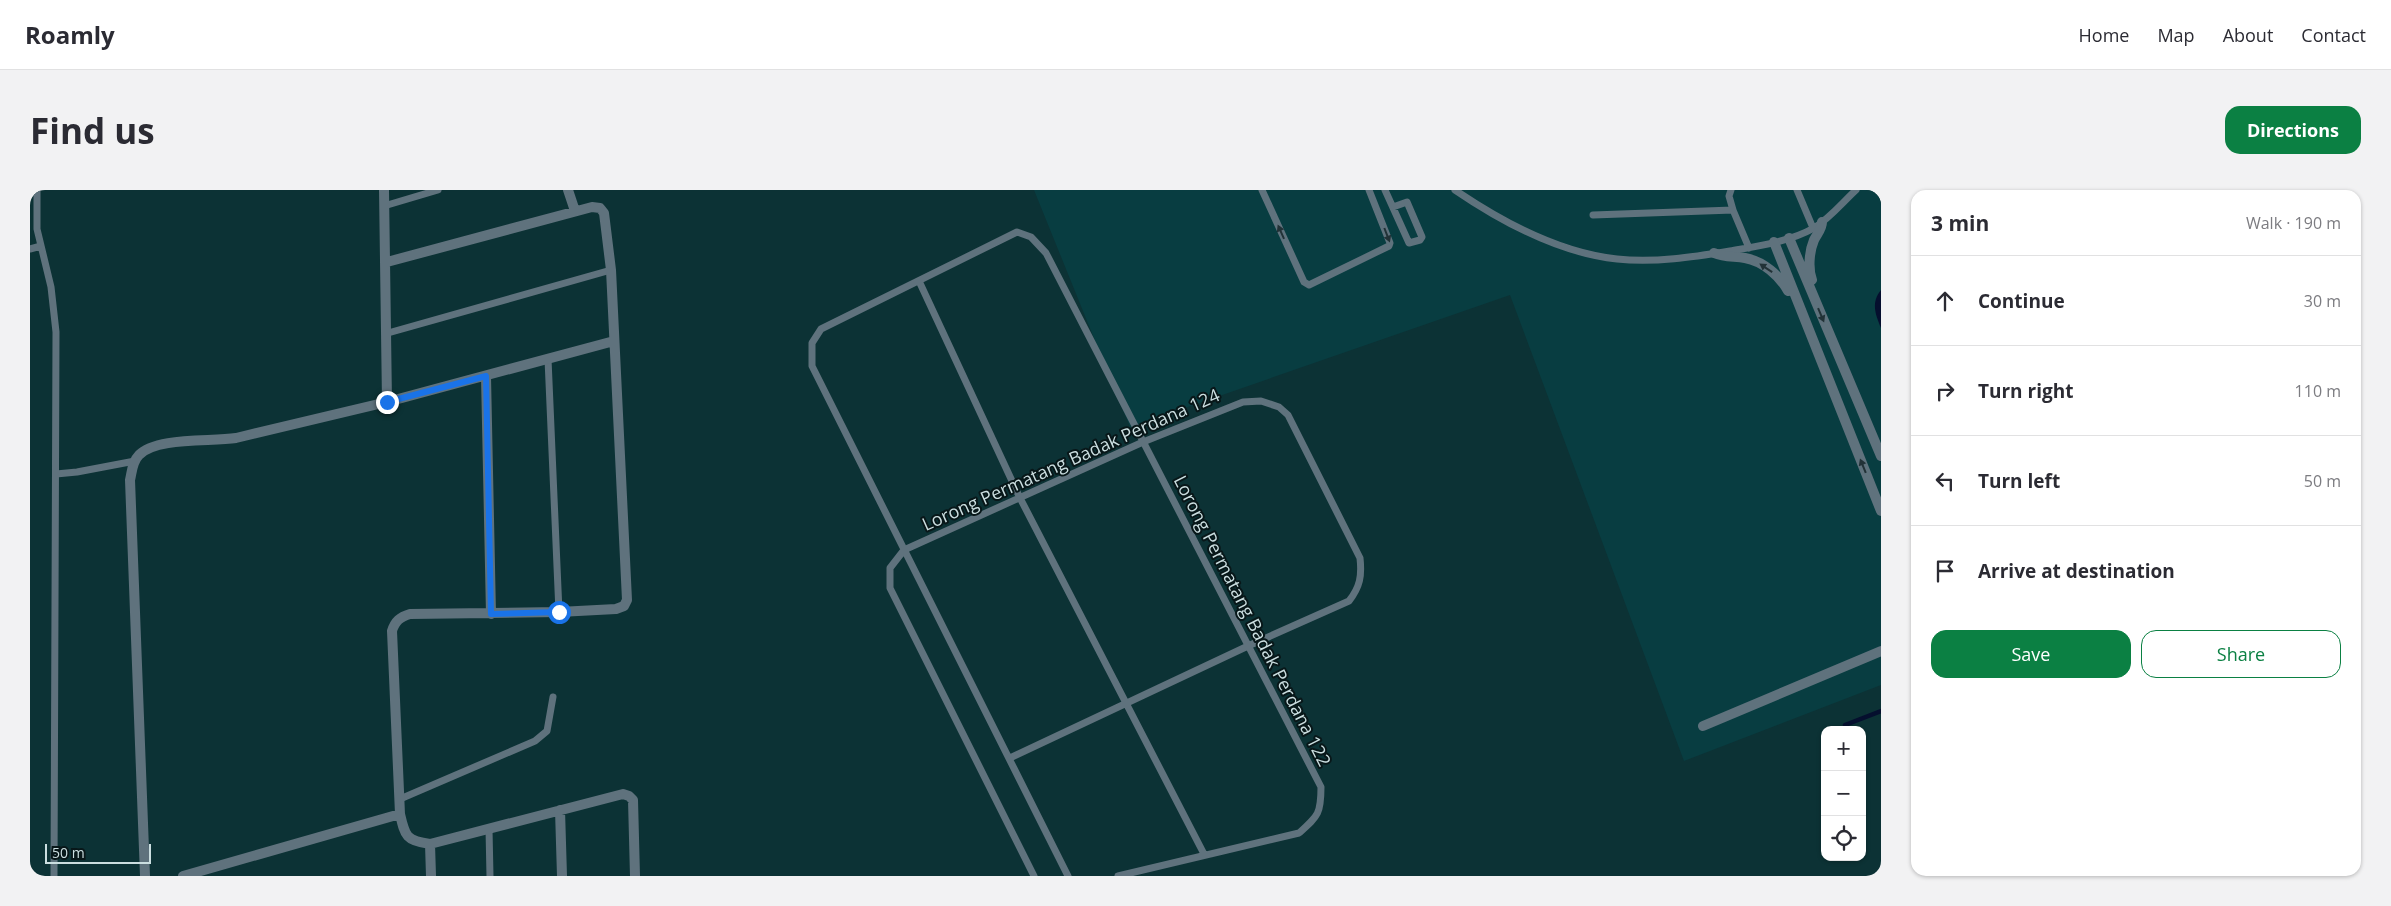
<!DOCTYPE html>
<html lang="en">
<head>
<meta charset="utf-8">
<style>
	body { margin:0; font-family:"Open Sans",sans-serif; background:#f2f2f3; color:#2b2b33 }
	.controls { position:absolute; right:15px; bottom:15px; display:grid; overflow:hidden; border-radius:10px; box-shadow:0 1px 4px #0004 }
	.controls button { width:45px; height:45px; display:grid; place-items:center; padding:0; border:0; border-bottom:1px solid #e1e1e2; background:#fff; color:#2b2b33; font:25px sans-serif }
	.scale { position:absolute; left:15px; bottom:12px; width:106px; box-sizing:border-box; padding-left:5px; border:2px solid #cbdee0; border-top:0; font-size:14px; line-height:18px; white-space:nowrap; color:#cbdee0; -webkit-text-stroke:4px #081719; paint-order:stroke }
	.stop { position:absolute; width:15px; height:15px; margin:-11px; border:4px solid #1a73e8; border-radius:50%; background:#fff }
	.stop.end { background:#1a73e8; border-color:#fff; box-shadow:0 1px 5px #0008 }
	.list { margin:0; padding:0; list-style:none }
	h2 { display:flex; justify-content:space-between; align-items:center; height:65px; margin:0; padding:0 20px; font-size:21px }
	h2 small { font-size:16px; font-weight:400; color:#7c7c81 }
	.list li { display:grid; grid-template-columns:32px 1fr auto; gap:15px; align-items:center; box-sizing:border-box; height:90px; padding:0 20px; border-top:1px solid #e1e1e2 }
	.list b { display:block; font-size:19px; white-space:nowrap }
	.list em { font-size:16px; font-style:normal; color:#7c7c81 }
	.actions { display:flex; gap:10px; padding:15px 20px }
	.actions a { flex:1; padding:11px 0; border:1px solid #0b8043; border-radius:15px; text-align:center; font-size:18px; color:#0b8043 }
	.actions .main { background:#0b8043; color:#fff }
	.icon { flex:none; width:28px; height:28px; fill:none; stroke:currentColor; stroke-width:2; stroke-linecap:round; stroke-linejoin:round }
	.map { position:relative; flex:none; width:1851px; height:686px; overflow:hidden; border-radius:15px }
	header { display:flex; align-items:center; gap:30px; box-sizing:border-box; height:70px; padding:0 25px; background:#fff; border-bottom:1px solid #e1e1e2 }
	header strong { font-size:24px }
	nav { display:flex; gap:28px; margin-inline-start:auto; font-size:18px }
	.intro { display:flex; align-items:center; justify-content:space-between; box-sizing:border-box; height:120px; padding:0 30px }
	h1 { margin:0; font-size:35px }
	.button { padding:12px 22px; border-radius:15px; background:#0b8043; color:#fff; font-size:18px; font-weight:700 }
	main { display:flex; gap:30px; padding:0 30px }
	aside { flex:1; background:#fff; border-radius:15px; box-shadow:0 1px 4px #0004 }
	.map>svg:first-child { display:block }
	.built { fill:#083d41 }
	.water { fill:#050f2e }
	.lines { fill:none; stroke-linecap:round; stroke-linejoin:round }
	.stream { stroke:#050f2e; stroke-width:4.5 }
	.lane { stroke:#5f727d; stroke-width:7 }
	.street { stroke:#5f727d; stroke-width:10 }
	.oneway { fill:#223237 }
	.route { stroke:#1a73e8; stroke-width:6 }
	.labels { text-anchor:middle; stroke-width:4; stroke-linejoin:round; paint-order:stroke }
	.street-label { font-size:18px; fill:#cbdee0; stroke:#081719 }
</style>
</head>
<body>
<header>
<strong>Roamly</strong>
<nav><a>Home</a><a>Map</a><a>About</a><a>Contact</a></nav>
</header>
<div class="intro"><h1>Find us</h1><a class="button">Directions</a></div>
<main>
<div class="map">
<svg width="1851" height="686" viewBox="0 0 1851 686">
	<rect width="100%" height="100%" fill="#0c3235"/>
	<!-- built -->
	<path class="built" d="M 1004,0 L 1851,0 L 1851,495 L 1654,571 L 1480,105 L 1100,237 Z"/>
	<!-- water -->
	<path class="water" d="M 1851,100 L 1851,138 C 1845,124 1841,112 1851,100 Z"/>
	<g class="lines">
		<!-- stream -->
		<path class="stream" d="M 1815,535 L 1851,521"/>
		<!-- lane -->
		<path class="lane" d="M 7,0 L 7,39 L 21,97 L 26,142 L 24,686
			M 1232,0 L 1274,92 L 1279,95 L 1359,56 L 1360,53 L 1339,0
			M 1355,0 L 1379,53 L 1390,50 L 1392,47 L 1377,12 L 1363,17
			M 1425,0 C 1472,32 1529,63 1587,69 C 1625,73 1663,67 1700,61 C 1728,56 1759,52 1784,38 C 1800,28 1812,13 1826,0
			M 1701,0 L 1699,6 L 1703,20
			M 1767,0 L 1783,38
			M 354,16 L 408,0
			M 1563,25 L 1703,20 L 1719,58
			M 0,59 L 11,56
			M 889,91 L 989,306 L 1174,664
			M 358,143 L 581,80
			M 518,169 L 529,422
			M 26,284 L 47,282 L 105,271
			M 980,568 L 1218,456 L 1319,411 C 1330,397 1332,386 1330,368 L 1258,225 L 1249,217 L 1231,211 L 1213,212 L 1113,252 L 874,360 L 860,378 L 860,398 L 1004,686
			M 370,609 L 505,551 L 517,541 L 523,507
			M 459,639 L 460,686
			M 1038,686 L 782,176 L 782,153 L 791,139 L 987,42 L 1001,47 L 1016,63 L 1291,597 C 1291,624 1288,626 1269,643 L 1088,686"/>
		<!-- street -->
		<path class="street" d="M 354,0 L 357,212
			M 538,0 L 545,21
			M 1759,48 L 1851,266
			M 1744,52 L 1851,321
			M 1684,63 C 1695,68 1704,66 1715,68 C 1733,71 1750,86 1758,101
			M 357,72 L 562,17 L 570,18 L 574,23 L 581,80 L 597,410 L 594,416 L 586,419 L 529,422 L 380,424 C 370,427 365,431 362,441 L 370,624 C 375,646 376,651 400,654 L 593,604 L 599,606 L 603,610 L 605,686
			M 1782,90 C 1778,79 1779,62 1784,50 C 1787,44 1792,39 1792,32
			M 456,186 L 461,424
			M 1673,536 L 1851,461
			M 530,620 L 532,686
			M 400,654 L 401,686
			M 115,686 L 100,290 C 102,282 102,272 109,265 C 126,247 180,252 206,248 L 357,212 L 584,151
			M 153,686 L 370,624"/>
	</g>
	<!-- one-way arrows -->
	<defs><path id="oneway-solid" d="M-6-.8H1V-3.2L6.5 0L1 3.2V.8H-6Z" transform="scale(1.25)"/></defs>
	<g class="oneway">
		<use href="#oneway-solid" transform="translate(1251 42) rotate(-114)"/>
		<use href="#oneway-solid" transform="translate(1357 45) rotate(69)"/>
		<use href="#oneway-solid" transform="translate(1736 78) rotate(-146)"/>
		<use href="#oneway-solid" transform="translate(1791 125) rotate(67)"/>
		<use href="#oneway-solid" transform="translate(1833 276) rotate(-112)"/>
	</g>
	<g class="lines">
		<!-- route -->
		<path class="route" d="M 357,212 L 456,186 L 461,424 L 529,422"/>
	</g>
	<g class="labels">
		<!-- street labels -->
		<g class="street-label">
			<text transform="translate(1041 270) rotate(-24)" y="6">Lorong Permatang Badak Perdana 124</text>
			<text transform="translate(1222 431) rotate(63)" y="6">Lorong Permatang Badak Perdana 122</text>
		</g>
	</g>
</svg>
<div class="controls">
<button>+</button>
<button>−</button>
<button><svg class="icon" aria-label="locate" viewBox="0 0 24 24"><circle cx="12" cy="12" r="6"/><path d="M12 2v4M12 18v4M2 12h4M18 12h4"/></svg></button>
</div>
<div class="scale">50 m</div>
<div class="stop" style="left:529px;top:422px"></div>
<div class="stop end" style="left:357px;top:212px"></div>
</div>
<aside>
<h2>3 min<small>Walk · 190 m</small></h2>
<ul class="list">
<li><svg class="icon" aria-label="ahead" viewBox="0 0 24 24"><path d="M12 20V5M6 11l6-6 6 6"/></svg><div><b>Continue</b></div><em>30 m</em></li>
<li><svg class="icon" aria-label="right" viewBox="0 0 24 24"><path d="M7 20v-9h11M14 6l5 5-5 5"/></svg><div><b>Turn right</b></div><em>110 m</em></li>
<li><svg class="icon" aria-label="left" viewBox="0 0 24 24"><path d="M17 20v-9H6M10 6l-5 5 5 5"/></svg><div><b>Turn left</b></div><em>50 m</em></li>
<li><svg class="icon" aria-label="arrive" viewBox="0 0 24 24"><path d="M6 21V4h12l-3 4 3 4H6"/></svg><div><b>Arrive at destination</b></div></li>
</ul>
<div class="actions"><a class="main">Save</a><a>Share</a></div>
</aside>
</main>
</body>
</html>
